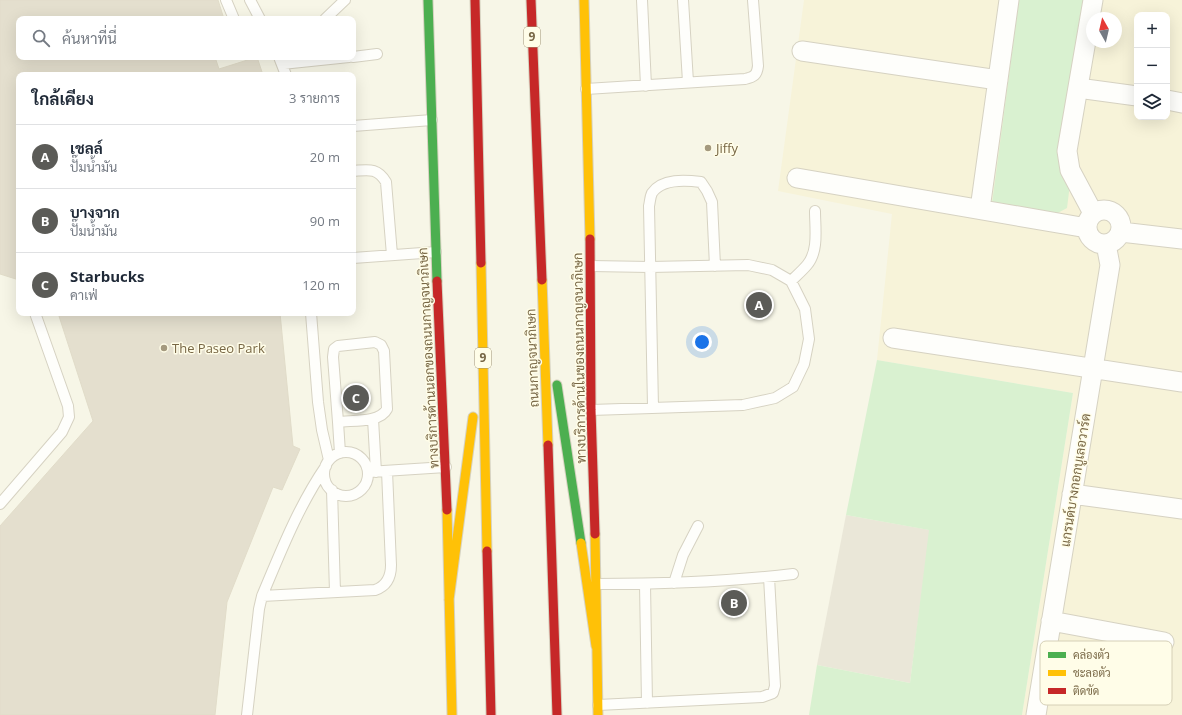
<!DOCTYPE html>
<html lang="th">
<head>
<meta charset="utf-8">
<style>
	body { margin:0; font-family:"Open Sans",Sarabun,sans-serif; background:#f6f6f7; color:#1f2937 }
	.controls { position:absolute; right:12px; top:12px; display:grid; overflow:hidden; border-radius:8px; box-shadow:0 4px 16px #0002 }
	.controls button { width:36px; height:36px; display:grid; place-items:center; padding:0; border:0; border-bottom:1px solid #e0e1e3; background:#fff; color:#1f2937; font:20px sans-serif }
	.compass { position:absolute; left:1086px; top:12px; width:36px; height:36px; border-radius:50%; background:#fff; box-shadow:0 4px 16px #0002; rotate:352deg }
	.you { position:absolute; left:702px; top:342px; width:14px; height:14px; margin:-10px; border:3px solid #fff; border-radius:50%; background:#1a73e8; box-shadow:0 0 0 6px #1a73e833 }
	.badge { display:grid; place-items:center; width:26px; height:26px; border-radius:50%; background:#5b5b57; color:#fff; font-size:13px; font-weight:700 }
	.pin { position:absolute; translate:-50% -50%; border:2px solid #fff; box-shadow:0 1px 4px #0006 }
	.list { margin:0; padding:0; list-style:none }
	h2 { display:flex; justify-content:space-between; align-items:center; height:52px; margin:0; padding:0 16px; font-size:17px }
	h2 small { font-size:13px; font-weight:400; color:#747a83 }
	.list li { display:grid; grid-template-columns:26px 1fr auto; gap:12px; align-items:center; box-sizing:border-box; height:64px; padding:0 16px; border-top:1px solid #e0e1e3 }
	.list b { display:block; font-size:15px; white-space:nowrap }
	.list p { margin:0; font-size:13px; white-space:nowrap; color:#747a83 }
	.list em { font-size:13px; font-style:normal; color:#747a83 }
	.icon { flex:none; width:22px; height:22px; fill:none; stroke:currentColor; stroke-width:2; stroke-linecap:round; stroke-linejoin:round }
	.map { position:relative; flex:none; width:1182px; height:715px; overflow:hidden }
	.search { position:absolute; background:#fff; box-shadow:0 4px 16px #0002; left:16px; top:16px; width:340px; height:44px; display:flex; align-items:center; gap:10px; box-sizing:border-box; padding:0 14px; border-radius:8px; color:#747a83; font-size:15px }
	.panel { position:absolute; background:#fff; box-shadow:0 4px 16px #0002; left:16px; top:72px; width:340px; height:244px; border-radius:8px }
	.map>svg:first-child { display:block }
	.residential { fill:#f7f3d9; fill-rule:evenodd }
	.industrial { fill:#eae7d8 }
	.green { fill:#d9f1d0 }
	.building { fill:#e4dfce; stroke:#e1dcc9 }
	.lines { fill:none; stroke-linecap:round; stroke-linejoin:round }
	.lane-casing { stroke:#d6d2c2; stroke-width:12 }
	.street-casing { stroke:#d6d2c2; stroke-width:21 }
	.fast-casing { stroke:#d6d2c0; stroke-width:11 }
	.slow-casing { stroke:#d6d2c0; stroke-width:11 }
	.jam-casing { stroke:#d6d2c0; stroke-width:11 }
	.lane { stroke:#fefefb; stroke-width:10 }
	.street { stroke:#fefefb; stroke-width:19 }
	.fast { stroke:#4caf50; stroke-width:9 }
	.slow { stroke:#ffc107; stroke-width:9 }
	.jam { stroke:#c62828; stroke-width:9 }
	.poi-dot { fill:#a4997e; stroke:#fffde8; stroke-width:1.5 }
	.labels { text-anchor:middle; stroke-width:3; stroke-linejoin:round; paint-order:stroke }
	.shield { fill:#fffde8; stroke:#a09476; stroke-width:1 }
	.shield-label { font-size:12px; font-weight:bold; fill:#786745 }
	.poi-label { font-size:13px; fill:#786745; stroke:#fffde8; text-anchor:start }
	.street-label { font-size:13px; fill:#786745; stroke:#fffde8 }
	.key { fill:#fffde8; stroke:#d6d0b7; stroke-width:1 }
	.key-label { font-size:11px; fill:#786745 }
</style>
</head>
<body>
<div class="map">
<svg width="1182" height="715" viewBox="0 0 1182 715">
	<rect width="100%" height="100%" fill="#f7f6e7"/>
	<!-- residential -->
	<path class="residential" d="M 804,0 L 1182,0 L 1182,715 L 1022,715 L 1073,393 L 877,360 L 892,214 L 778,191 ZM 1137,15 L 1167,15 L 1167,117 L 1137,117 ZM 1092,18 L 1116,18 L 1116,42 L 1092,42 Z"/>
	<!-- industrial -->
	<path class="industrial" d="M 846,515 L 930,530 L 910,683 L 817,665 Z"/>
	<!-- green -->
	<path class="green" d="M 1019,0 L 1093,0 L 1067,208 L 1054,215 L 992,203 Z
		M 877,360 L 1073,393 L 1022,715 L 809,715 L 817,665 L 910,683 L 929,530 L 846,515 Z"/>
	<!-- building -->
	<path class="building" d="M 0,0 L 218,0 L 224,19 L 19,19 L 19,57 L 215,57 L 219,69 L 257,57 L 263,75 L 19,75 L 19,280 L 0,274 Z
		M 58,313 L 280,313 L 293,446 L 300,449 L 282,490 L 273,487 L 227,602 L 215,715 L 0,715 L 0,526 L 93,421 Z"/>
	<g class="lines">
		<!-- lane casing -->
		<g class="lane-casing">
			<path id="lane" d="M 226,0 L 234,19
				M 250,0 L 260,19
				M 642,0 L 646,86
				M 683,0 L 688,82
				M 325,19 L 345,0
				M 279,57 L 286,75
				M 353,57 L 377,54
				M 282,64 L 349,57
				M 586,89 L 745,79 C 754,77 757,75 758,66 L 753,0
				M 353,126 L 432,120
				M 353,171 C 368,170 377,167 386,182 L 392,255
				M 353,258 L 436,252
				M 591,266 L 650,267 L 748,265 L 772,270 L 791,281 L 805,309 L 809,339 L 804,364 L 793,387 L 775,398 L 743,405 L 591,410
				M 791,281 C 796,276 802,271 807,265 C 819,251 815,228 815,211
				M 311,313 L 318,402 L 322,430 L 329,460
				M 375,342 L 381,345 L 384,351 L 387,409 C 380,423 352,420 338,422 L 333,357 L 334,349 L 338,346 Z
				M 653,407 L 649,206 C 650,202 650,197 652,193 C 662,178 686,180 701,182 L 707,191 L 712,202 L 715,266
				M 373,419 L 376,472
				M 338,422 L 340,453
				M324 474a22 22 0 1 1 44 0a22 22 0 1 1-44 0Z
				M 368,472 L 446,467
				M 332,490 L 335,592
				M 0,504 L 62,432 L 69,417 L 68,406 L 35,313
				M 674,583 L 683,555 L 698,526
				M 596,584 C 662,584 728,582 793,574
				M 645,584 L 647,703
				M 262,596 L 375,590 C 387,586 391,577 391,565 L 387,471
				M 598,705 L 762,697 L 773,693 L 775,686 L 769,577
				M 247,715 L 259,609 L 262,596 C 281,551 298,507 326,466"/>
		</g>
		<!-- street casing -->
		<g class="street-casing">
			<path id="street" d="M 802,51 L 998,80
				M 1078,88 L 1137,96
				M 1167,100 L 1182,103
				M 797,178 L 1087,228
				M 980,209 L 1009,0
				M1087 227a17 17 0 1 1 34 0a17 17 0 1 1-34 0Z
				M 1093,213 L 1070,170 L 1067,151 L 1093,0
				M 1121,232 L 1182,239
				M 893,338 L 1182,382
				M 1072,494 L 1182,509
				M 1051,621 L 1164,642
				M 1036,715 L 1110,265 L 1106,244"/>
		</g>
		<!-- fast casing -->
		<g class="fast-casing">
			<path id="fast" d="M 428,0 L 437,281
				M 557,385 L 581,543"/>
		</g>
		<!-- slow casing -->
		<g class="slow-casing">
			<path id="slow" d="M 584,0 L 590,239
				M 481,263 L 487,551
				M 542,280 L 548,445
				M 447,510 L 452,715
				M 595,534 L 598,715
				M 581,543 L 596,646
				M 449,600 L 473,417"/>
		</g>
		<!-- jam casing -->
		<g class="jam-casing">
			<path id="jam" d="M 475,0 L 481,263
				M 531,0 L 542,280
				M 590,239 L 591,410 L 595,534
				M 437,281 L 447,510
				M 548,445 L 557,715
				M 487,551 L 491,715"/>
		</g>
		<!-- lane -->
		<use href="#lane" class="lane"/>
		<!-- street -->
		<use href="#street" class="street"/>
		<!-- fast -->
		<use href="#fast" class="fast"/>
		<!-- slow -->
		<use href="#slow" class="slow"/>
		<!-- jam -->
		<use href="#jam" class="jam"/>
	</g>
	<!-- markers -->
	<g class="poi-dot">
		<circle cx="708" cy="148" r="4"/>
		<circle cx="164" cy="348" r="4"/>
	</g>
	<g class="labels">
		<!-- shield labels -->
		<g class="shield">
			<rect x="524" y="27" width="16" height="20" rx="3"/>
			<rect x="475" y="348" width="16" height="20" rx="3"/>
		</g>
		<g class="shield-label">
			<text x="532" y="41">9</text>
			<text x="483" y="362">9</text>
		</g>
		<!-- poi labels -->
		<g class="poi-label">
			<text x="716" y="153">Jiffy</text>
			<text x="172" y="353">The Paseo Park</text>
		</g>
		<!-- street labels -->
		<g class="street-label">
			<text transform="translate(428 358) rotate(-93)" y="5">ทางบริการด้านนอกของถนนกาญจนาภิเษก</text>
			<text transform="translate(532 358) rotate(-92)" y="5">ถนนกาญจนาภิเษก</text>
			<text transform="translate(579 358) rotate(-91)" y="5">ทางบริการด้านในของถนนกาญจนาภิเษก</text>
			<text transform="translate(1075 480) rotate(-81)" y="5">แกรนด์บางกอกบูเลอวาร์ด</text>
		</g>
	</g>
	<!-- legend -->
	<rect x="1040" y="641" width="132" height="64" rx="6" class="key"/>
	<rect x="1048" y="652" width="18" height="6" fill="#4caf50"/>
	<rect x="1048" y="670" width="18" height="6" fill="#ffc107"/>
	<rect x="1048" y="688" width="18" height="6" fill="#c62828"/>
	<g class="key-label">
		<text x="1073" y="659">คล่องตัว</text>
		<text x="1073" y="677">ชะลอตัว</text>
		<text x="1073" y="695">ติดขัด</text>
	</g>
</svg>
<div class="controls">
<button>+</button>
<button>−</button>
<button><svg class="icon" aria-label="layers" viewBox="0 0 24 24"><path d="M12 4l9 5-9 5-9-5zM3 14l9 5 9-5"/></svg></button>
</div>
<svg class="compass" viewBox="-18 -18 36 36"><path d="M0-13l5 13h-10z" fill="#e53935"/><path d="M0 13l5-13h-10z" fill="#747a83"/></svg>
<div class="you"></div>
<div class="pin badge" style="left:759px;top:305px">A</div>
<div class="pin badge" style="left:734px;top:603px">B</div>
<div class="pin badge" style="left:356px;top:398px">C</div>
<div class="search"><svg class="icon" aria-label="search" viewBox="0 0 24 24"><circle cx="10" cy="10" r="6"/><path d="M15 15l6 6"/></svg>ค้นหาที่นี่</div>
<section class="panel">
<h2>ใกล้เคียง<small>3 รายการ</small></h2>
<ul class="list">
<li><span class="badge">A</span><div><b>เชลล์</b><p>ปั๊มน้ำมัน</p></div><em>20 m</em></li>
<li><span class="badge">B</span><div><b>บางจาก</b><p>ปั๊มน้ำมัน</p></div><em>90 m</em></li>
<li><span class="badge">C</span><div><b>Starbucks</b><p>คาเฟ่</p></div><em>120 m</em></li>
</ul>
</section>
</div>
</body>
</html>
